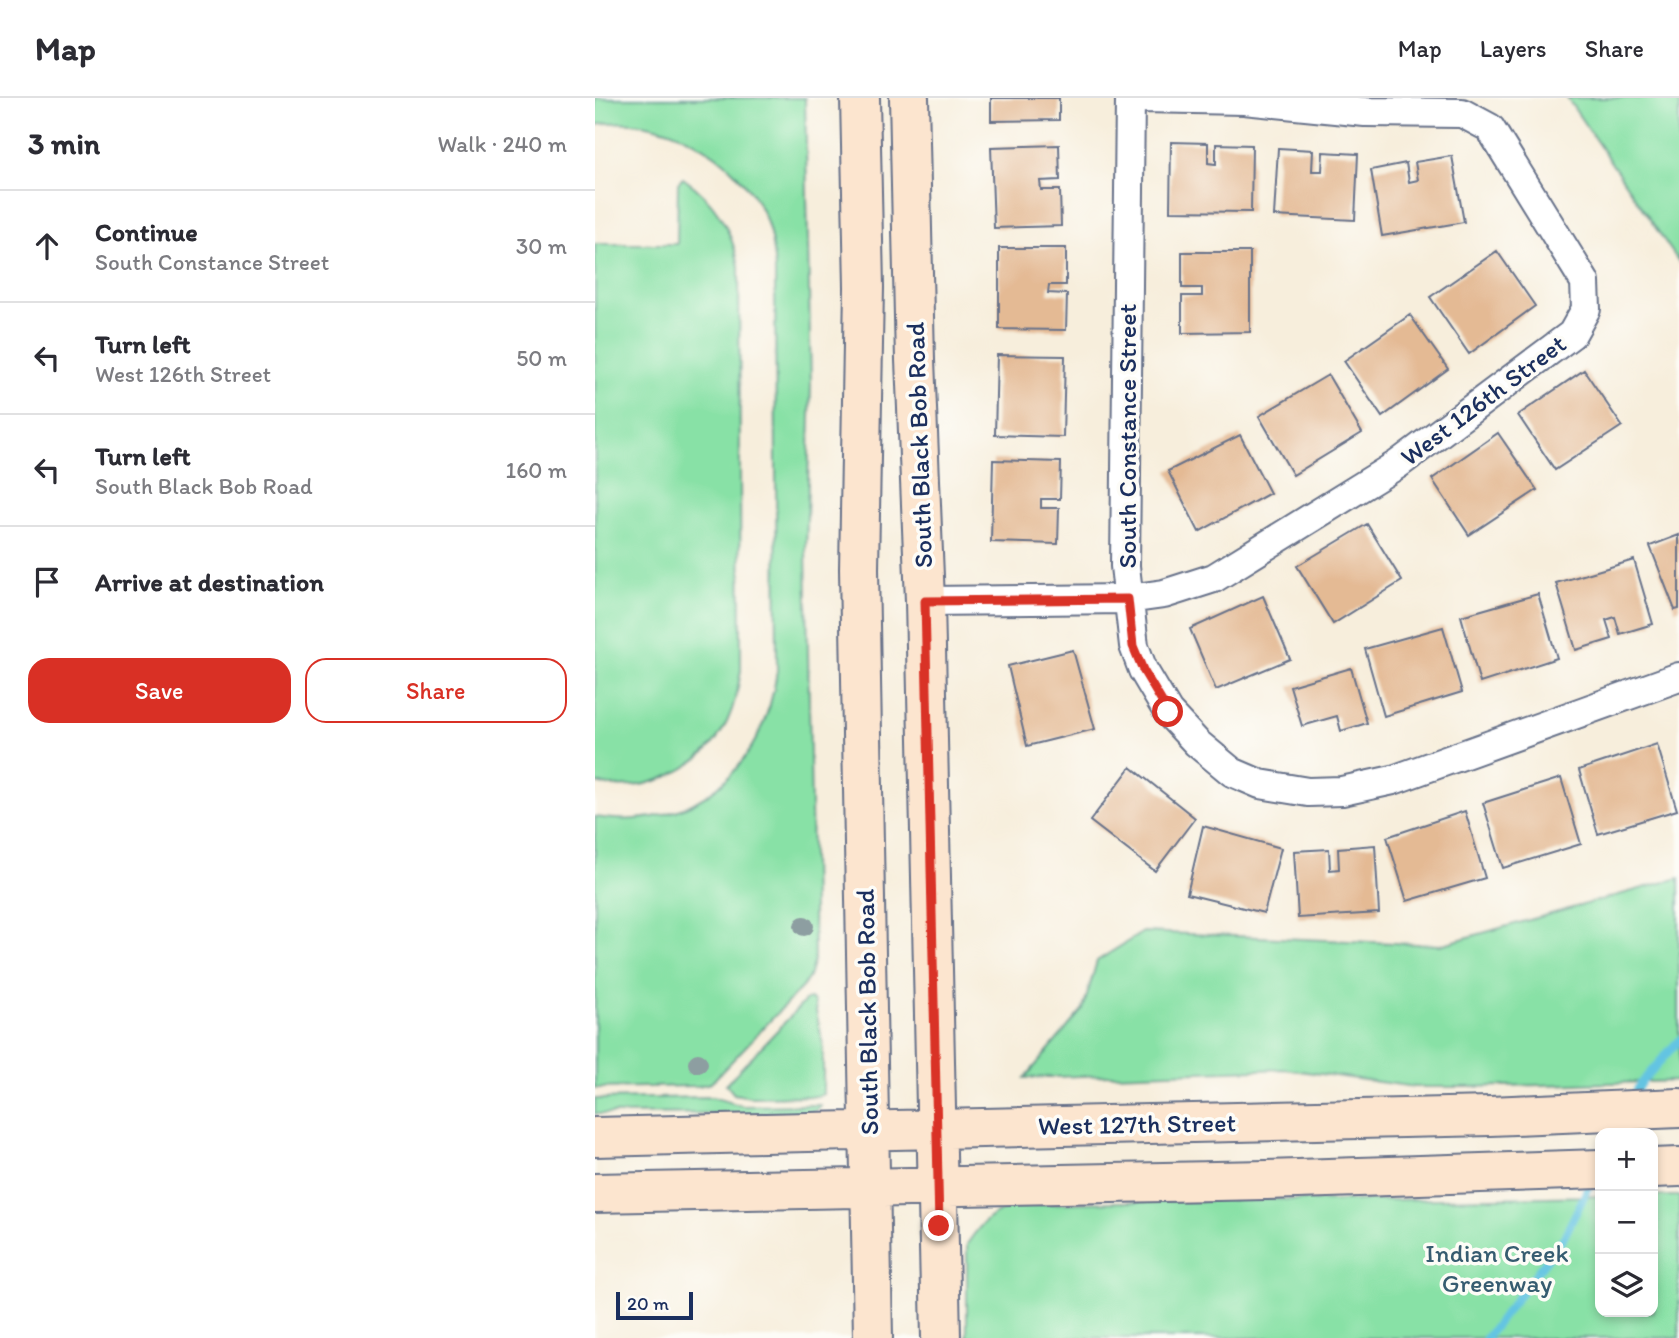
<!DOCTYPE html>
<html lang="en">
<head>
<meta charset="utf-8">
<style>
	body { margin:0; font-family:Itim,sans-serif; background:#f2f2f3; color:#2b2b33 }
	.controls { position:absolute; right:21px; bottom:21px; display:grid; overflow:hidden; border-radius:14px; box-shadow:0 4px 10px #0003 }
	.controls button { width:63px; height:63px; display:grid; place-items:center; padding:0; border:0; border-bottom:2px solid #e1e1e2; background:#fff; color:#2b2b33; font:35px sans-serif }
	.scale { position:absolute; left:21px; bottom:18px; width:77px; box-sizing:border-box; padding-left:7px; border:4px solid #1b2f5e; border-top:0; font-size:19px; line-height:24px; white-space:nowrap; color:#1b2f5e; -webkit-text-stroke:5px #fdfcf7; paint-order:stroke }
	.stop { position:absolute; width:21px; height:21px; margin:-16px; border:5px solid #d93025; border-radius:50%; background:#fff }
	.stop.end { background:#d93025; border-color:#fff; box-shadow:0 2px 7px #0008 }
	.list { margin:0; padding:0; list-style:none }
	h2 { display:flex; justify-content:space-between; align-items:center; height:91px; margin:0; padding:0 28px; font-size:30px }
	h2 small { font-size:23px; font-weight:400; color:#7c7c81 }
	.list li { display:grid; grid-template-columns:46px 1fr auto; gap:21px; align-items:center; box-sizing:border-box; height:112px; padding:0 28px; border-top:2px solid #e1e1e2 }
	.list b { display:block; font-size:26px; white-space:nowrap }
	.list p { margin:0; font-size:23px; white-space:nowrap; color:#7c7c81 }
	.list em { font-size:23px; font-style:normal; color:#7c7c81 }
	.actions { display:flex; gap:14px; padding:21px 28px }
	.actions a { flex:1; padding:16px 0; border:2px solid #d93025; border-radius:21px; text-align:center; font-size:24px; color:#d93025 }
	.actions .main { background:#d93025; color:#fff }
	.icon { flex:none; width:38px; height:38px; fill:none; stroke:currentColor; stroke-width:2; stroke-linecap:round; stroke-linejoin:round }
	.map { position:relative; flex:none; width:1084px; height:1240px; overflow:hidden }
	header { display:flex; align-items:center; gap:42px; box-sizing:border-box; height:98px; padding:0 35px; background:#fff; border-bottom:2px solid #e1e1e2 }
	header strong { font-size:33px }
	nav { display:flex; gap:38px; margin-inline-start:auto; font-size:24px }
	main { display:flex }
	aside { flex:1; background:#fff }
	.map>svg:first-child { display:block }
	.green { fill:#88e1a6; stroke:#528882; stroke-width:2 }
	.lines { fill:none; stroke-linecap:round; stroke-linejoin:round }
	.stream { stroke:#64c4e2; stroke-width:8 }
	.building { fill:#e4ba94 }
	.minor-casing { stroke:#68728a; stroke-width:32 }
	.secondary-casing { stroke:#68728a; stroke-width:42 }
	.minor { stroke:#fff; stroke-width:28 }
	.secondary { stroke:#fce5cf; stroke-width:38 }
	.tree { fill:#8d9ea1 }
	.route { stroke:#d93025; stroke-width:9 }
	.labels { text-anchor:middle; stroke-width:7; stroke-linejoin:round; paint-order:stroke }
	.street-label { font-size:26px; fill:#1b2f5e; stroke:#fdfcf7 }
	.park-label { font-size:26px; fill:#365c70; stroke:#fdfcf7 }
</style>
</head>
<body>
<header>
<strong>Map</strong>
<nav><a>Map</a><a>Layers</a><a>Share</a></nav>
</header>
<main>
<aside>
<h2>3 min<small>Walk · 240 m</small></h2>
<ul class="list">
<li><svg class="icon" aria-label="ahead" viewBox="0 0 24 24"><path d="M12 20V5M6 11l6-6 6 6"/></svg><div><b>Continue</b><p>South Constance Street</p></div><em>30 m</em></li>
<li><svg class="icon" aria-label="left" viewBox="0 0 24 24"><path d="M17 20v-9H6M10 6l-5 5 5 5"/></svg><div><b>Turn left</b><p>West 126th Street</p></div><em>50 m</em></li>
<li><svg class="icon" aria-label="left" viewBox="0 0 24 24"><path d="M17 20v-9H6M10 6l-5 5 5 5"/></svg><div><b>Turn left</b><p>South Black Bob Road</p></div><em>160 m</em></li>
<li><svg class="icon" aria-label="arrive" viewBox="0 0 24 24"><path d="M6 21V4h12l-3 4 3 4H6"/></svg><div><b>Arrive at destination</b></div></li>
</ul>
<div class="actions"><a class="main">Save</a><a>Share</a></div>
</aside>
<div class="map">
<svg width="1084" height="1240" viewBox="0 0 1084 1240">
	<rect width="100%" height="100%" fill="#fdfcf7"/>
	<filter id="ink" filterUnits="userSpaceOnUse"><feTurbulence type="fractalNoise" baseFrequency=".0143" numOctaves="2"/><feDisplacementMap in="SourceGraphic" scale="14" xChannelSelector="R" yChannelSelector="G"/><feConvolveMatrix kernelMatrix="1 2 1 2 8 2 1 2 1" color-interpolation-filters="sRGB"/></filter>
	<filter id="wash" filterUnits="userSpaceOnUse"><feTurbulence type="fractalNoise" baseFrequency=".00686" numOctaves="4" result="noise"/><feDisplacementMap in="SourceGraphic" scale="28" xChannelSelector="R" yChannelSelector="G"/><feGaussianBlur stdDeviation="1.57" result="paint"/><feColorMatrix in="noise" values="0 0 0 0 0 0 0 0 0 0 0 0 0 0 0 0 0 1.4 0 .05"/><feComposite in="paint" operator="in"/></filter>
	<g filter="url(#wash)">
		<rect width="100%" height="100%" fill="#f7eedc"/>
		<!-- green -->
		<path class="green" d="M 0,0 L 210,0 L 216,287 L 211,452 L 219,862 L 214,879 L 208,888 L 116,985 L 103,988 L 0,990 L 0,719 C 100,735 169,670 182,573 L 180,170 C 178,152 176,133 169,117 C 141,55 67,14 0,27 Z
			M 972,0 L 1084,0 L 1084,164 Z
			M 88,80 C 120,102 136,130 144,168 L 146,572 C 143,590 140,607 132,624 C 109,671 51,698 0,685 L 0,146 L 82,146 L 83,85 Z
			M 1084,780 L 1084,983 L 873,989 L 820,989 L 690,971 L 430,980 L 488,911 L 502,863 L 548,834 L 845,847 Z
			M 215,901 L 219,904 L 228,946 L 228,996 L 223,998 L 155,999 L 139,996 L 131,986 L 211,902 Z
			M 117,999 L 148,1008 L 226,1007 L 222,1012 L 213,1015 L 0,1016 L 0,1001 Z
			M 1005,1098 L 1005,1214 L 1058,1214 L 1058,1098 L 1084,1098 L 1084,1240 L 372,1240 L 372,1146 C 389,1121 398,1113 427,1106 L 677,1101 L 740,1103 Z"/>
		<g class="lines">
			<!-- stream -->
			<path class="stream" d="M 1037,1001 L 1045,986 L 1084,942
				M 891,1240 L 969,1139 L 996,1084"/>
		</g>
		<g id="blocks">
			<!-- building -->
			<path class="building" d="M 396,0 L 464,0 L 464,22 L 396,23 Z
				M 576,44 L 613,45 L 613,65 L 621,66 L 621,46 L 657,47 L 656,114 L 575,113 Z
				M 464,47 L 465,82 L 445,83 L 446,92 L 465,92 L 466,128 L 399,130 L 396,49 Z
				M 683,50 L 718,52 L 717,73 L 727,73 L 728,54 L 763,56 L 760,122 L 679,118 Z
				M 857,58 L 869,124 L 787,138 L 776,72 L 811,65 L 814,84 L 823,82 L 820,64 Z
				M 404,150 L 471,150 L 471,187 L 454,187 L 453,195 L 472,196 L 471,232 L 404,231 Z
				M 902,153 L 940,208 L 874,256 L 835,199 Z
				M 587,154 L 655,154 L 655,234 L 587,235 L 587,198 L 607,198 L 607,190 L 587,190 Z
				M 815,217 L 853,271 L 787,319 L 749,263 Z
				M 402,257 L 470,258 L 468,339 L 400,337 Z
				M 989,272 L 1027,328 L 960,372 L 923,317 Z
				M 733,277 L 767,335 L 698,377 L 664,318 Z
				M 903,335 L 942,392 L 874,437 L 837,381 Z
				M 645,337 L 675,395 L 604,434 L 573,373 Z
				M 398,362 L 466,364 L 465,401 L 446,401 L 446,410 L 464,410 L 463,446 L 396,444 Z
				M 772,426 L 807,483 L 738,526 L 702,468 Z
				M 1084,437 L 1084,511 L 1080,512 L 1055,448 Z
				M 1039,462 L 1058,526 L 1025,536 L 1020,519 L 1011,522 L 1017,541 L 981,552 L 961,485 Z
				M 943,496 L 962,560 L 885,585 L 866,518 Z
				M 668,498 L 695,561 L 621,592 L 595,531 Z
				M 848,529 L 867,594 L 789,618 L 770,551 Z
				M 478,552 L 500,631 L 432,648 L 413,568 Z
				M 756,570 L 772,625 L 746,633 L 742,618 L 707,628 L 695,588 Z
				M 1062,646 L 1082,712 L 1003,736 L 984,672 Z
				M 536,669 L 600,720 L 560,773 L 495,723 Z
				M 966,680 L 986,746 L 908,770 L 888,705 Z
				M 870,713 L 890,780 L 812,803 L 792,739 Z
				M 608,728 L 686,750 L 669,815 L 592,796 Z
				M 780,747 L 784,815 L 703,820 L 699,753 L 734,751 L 735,772 L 744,771 L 743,750 Z"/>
		</g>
	</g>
	<g filter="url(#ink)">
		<use href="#blocks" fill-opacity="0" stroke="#68728a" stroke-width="2"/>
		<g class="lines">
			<!-- minor casing -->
			<g class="minor-casing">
				<path id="minor" d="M 535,0 L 530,468 L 539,548 L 548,572 L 573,614 L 602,645 L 637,674 L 665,686 L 713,694 L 747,693 L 798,682 L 1084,579
					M 330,503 L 533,501 L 569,496 L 619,480 L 803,366 L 977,236 L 991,211 L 990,184 L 895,30 L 867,15 L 770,14 L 649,2 L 547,0"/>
			</g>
			<!-- secondary casing -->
			<g class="secondary-casing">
				<path id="secondary" d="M 265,0 L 269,189 L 264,471 L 278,1240
					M 314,0 L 320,262 L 330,503 L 346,1240
					M 0,1039 L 895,1018 L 1084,1010
					M 1058,1070 L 1084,1069
					M 0,1095 L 672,1082 L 1005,1071"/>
			</g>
			<!-- minor -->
			<use href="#minor" class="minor"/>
			<!-- secondary -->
			<use href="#secondary" class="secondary"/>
		</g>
		<!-- trees -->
		<g class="tree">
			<circle cx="209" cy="828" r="10"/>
			<circle cx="103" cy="965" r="10"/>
		</g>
	</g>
	<g class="lines" filter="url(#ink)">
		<!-- route -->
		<path class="route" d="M 344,1128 L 330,503 L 533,501 L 538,548 L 548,572 L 573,614"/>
	</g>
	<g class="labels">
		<!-- street labels -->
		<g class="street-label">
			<text transform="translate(888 302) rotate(-37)" y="9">West 126th Street</text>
			<text transform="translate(532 338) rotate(-90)" y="9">South Constance Street</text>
			<text transform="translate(324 347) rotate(-92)" y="9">South Black Bob Road</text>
			<text transform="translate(272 914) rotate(-91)" y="9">South Black Bob Road</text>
			<text transform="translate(542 1026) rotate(-1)" y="9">West 127th Street</text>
		</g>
		<!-- park labels -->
		<g class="park-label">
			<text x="902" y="1164">Indian Creek<tspan x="902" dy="30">Greenway</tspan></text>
		</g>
	</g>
</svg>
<div class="controls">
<button>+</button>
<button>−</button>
<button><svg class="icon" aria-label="layers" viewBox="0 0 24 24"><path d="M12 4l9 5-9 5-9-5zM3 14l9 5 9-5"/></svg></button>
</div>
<div class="scale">20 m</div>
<div class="stop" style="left:573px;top:614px"></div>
<div class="stop end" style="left:344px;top:1128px"></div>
</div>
</main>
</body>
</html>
